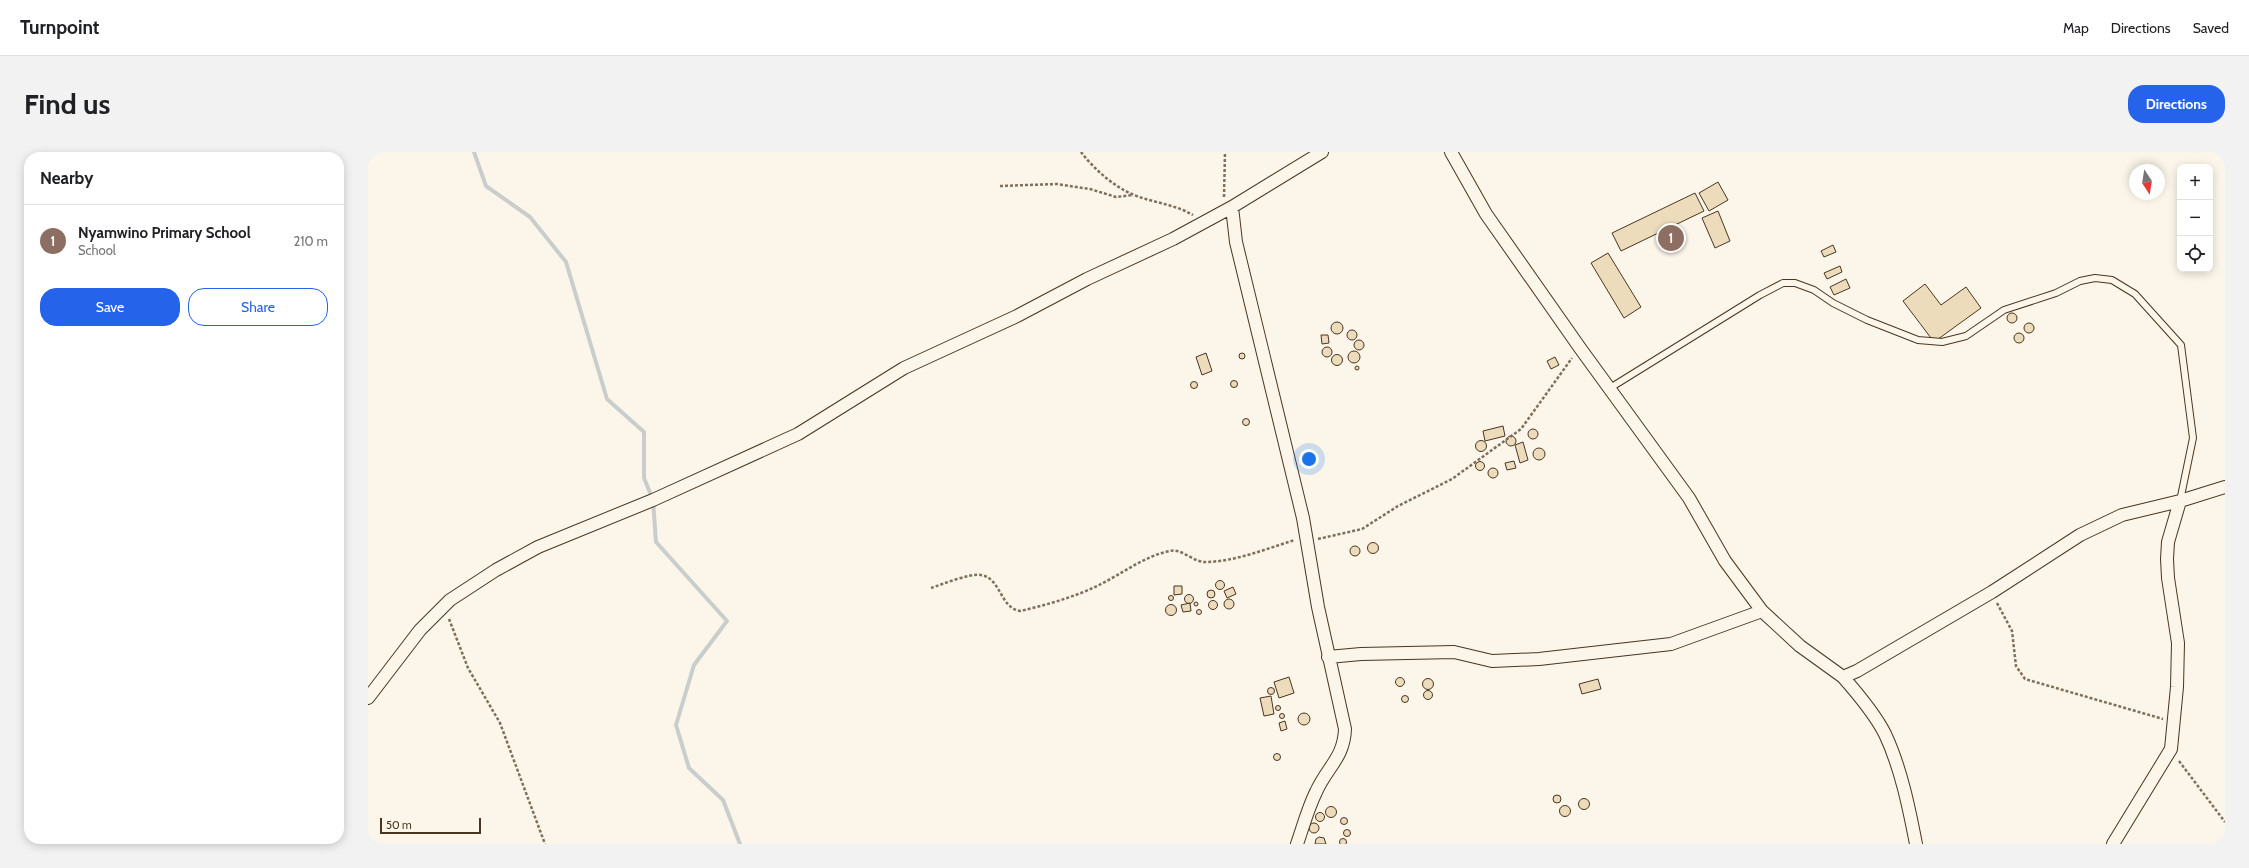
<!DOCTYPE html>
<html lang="en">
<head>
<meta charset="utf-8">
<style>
	body { margin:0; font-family:Cabin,sans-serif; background:#f2f2f2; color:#202124 }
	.controls { position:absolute; right:12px; top:12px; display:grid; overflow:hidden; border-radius:8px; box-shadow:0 2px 10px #0003 }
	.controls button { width:36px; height:36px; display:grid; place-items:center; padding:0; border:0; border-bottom:1px solid #e0e0e0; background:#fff; color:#202124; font:20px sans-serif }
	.compass { position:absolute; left:1761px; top:12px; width:36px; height:36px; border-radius:50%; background:#fff; box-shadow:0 2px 10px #0003; rotate:168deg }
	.scale { position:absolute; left:12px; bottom:10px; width:101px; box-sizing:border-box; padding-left:4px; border:2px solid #4a3520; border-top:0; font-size:11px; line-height:14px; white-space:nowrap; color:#4a3520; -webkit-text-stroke:3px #fbf6e9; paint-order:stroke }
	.you { position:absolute; left:941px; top:307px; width:14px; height:14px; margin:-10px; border:3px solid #fff; border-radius:50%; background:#1a73e8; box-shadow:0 0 0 6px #1a73e833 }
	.badge { display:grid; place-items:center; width:26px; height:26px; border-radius:50%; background:#2563eb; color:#fff; font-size:13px; font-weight:700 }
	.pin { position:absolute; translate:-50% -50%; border:2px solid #fff; box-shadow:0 1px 4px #0006 }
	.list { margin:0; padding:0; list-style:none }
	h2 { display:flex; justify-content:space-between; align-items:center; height:52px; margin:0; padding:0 16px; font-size:17px }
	h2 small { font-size:13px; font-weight:400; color:#757577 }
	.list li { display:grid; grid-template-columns:26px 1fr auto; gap:12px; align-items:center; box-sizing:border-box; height:72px; padding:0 16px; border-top:1px solid #e0e0e0 }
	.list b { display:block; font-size:15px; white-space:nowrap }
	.list p { margin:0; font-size:13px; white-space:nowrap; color:#757577 }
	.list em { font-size:13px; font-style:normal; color:#757577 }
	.actions { display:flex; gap:8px; padding:12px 16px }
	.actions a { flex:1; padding:9px 0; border:1px solid #2563eb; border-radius:16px; text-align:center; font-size:14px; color:#2563eb }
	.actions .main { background:#2563eb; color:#fff }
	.icon { flex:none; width:22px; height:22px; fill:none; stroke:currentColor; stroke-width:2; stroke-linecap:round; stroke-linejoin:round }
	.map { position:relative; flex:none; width:1857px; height:692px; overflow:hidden; border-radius:16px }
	header { display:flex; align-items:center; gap:24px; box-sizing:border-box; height:56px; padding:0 20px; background:#fff; border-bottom:1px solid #e0e0e0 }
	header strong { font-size:19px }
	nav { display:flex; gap:22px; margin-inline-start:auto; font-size:14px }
	.intro { display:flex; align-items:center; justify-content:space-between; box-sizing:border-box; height:96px; padding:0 24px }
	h1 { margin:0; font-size:28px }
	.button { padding:10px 18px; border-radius:16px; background:#2563eb; color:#fff; font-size:14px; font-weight:700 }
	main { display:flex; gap:24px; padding:0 24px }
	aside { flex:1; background:#fff; border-radius:16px; box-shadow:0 2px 10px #0003 }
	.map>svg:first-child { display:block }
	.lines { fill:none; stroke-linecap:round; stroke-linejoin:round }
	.stream { stroke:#c9cecd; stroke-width:4 }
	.building { fill:#ecdcbc; stroke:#4a3520 }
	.lane-casing { stroke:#4a3520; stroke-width:8 }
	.street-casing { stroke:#4a3520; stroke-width:14 }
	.path { stroke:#7f6f5c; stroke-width:2.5; stroke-dasharray:3 2; stroke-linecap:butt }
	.lane { stroke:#fbf6e9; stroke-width:6 }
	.street { stroke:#fbf6e9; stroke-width:12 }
</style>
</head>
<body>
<header>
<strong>Turnpoint</strong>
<nav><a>Map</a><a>Directions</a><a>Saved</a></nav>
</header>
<div class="intro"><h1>Find us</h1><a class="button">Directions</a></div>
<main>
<aside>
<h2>Nearby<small></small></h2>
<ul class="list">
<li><span class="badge" style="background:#8d6e63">1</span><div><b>Nyamwino Primary School</b><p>School</p></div><em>210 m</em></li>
</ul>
<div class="actions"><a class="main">Save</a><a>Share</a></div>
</aside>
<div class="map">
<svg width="1857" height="692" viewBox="0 0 1857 692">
	<rect width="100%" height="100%" fill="#fbf6e9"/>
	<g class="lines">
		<!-- stream -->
		<path class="stream" d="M 106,0 L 118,34 L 162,65 L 198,110 L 239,247 L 276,280 L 276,326 L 285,348 L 288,390 L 359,469 L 326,513 L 308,573 L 321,616 L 355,648 L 372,692"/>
	</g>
	<!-- building -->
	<path class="building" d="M 1350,30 L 1360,48 L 1341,59 L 1331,41 Z
		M 1327,41 L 1336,59 L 1253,99 L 1244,81 Z
		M 1350,59 L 1362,89 L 1347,96 L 1334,66 Z
		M 1465,93 L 1468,100 L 1456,105 L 1453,99 Z
		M 1240,101 L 1273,155 L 1256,166 L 1223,111 Z
		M 1472,114 L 1474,120 L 1459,127 L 1456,121 Z
		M 1478,127 L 1482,136 L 1466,143 L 1462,135 Z
		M 1557,132 L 1573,153 L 1598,135 L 1613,156 L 1566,190 L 1535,149 Z
		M1639 166a5 5 0 1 1 10 0a5 5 0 1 1-10 0Z
		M963 176a6 6 0 1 1 12 0a6 6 0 1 1-12 0Z
		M1656 176a5 5 0 1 1 10 0a5 5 0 1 1-10 0Z
		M979 183a5 5 0 1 1 10 0a5 5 0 1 1-10 0Z
		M1646 186a5 5 0 1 1 10 0a5 5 0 1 1-10 0Z
		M 953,183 L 960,183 L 961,191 L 954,192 Z
		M986 193a5 5 0 1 1 10 0a5 5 0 1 1-10 0Z
		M954 200a5 5 0 1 1 10 0a5 5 0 1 1-10 0Z
		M980 205a6 6 0 1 1 12 0a6 6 0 1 1-12 0Z
		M871 204a3 3 0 1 1 6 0a3 3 0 1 1-6 0Z
		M 838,201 L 844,219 L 834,223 L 828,205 Z
		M963.5 208a5.5 5.5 0 1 1 11 0a5.5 5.5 0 1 1-11 0Z
		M 1187,205 L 1191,213 L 1183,217 L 1179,209 Z
		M987 216a2 2 0 1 1 4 0a2 2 0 1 1-4 0Z
		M862.5 232a3.5 3.5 0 1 1 7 0a3.5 3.5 0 1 1-7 0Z
		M822.5 233a3.5 3.5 0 1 1 7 0a3.5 3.5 0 1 1-7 0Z
		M874.5 270a3.5 3.5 0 1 1 7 0a3.5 3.5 0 1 1-7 0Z
		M 1135,274 L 1137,284 L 1117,289 L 1115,279 Z
		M1160 282a5 5 0 1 1 10 0a5 5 0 1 1-10 0Z
		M1138 289a5 5 0 1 1 10 0a5 5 0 1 1-10 0Z
		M1107.5 294a5.5 5.5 0 1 1 11 0a5.5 5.5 0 1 1-11 0Z
		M 1155,290 L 1160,308 L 1152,311 L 1147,293 Z
		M1165 302a6 6 0 1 1 12 0a6 6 0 1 1-12 0Z
		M 1146,309 L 1148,316 L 1139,318 L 1137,311 Z
		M1107.5 314a4.5 4.5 0 1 1 9 0a4.5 4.5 0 1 1-9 0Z
		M1120 321a5 5 0 1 1 10 0a5 5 0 1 1-10 0Z
		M999.5 396a5.5 5.5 0 1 1 11 0a5.5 5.5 0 1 1-11 0Z
		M982 399a5 5 0 1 1 10 0a5 5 0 1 1-10 0Z
		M847.5 433a4.5 4.5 0 1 1 9 0a4.5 4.5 0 1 1-9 0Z
		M 806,434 L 814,434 L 814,442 L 806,443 Z
		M 865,435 L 868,442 L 859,446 L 856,439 Z
		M839 442a4 4 0 1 1 8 0a4 4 0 1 1-8 0Z
		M816.5 447a4.5 4.5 0 1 1 9 0a4.5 4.5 0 1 1-9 0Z
		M800.5 446a2.5 2.5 0 1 1 5 0a2.5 2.5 0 1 1-5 0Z
		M856 452a5 5 0 1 1 10 0a5 5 0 1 1-10 0Z
		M840.5 453a4.5 4.5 0 1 1 9 0a4.5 4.5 0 1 1-9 0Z
		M826 452a2 2 0 1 1 4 0a2 2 0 1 1-4 0Z
		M 822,451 L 823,459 L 815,460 L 813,453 Z
		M797.5 458a5.5 5.5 0 1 1 11 0a5.5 5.5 0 1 1-11 0Z
		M828.5 460a2.5 2.5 0 1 1 5 0a2.5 2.5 0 1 1-5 0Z
		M 921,525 L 926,541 L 911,546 L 906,530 Z
		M1027.5 530a4.5 4.5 0 1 1 9 0a4.5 4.5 0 1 1-9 0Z
		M1054.5 532a5.5 5.5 0 1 1 11 0a5.5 5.5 0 1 1-11 0Z
		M 1230,527 L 1233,537 L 1214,542 L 1211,532 Z
		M899.5 539a3.5 3.5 0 1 1 7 0a3.5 3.5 0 1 1-7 0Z
		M1055.5 543a4.5 4.5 0 1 1 9 0a4.5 4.5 0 1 1-9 0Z
		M1033.5 547a3.5 3.5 0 1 1 7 0a3.5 3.5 0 1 1-7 0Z
		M 903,544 L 906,562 L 896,564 L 892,546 Z
		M907.5 556a2.5 2.5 0 1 1 5 0a2.5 2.5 0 1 1-5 0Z
		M930 567a6 6 0 1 1 12 0a6 6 0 1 1-12 0Z
		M911.5 564a2.5 2.5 0 1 1 5 0a2.5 2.5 0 1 1-5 0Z
		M 917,569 L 919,577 L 913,579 L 911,571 Z
		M905.5 605a3.5 3.5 0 1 1 7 0a3.5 3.5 0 1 1-7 0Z
		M1185 647a4 4 0 1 1 8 0a4 4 0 1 1-8 0Z
		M1210.5 652a5.5 5.5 0 1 1 11 0a5.5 5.5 0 1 1-11 0Z
		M1191.5 659a5.5 5.5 0 1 1 11 0a5.5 5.5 0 1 1-11 0Z
		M957.5 660a5.5 5.5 0 1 1 11 0a5.5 5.5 0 1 1-11 0Z
		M947.5 665a4.5 4.5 0 1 1 9 0a4.5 4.5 0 1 1-9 0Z
		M972.5 669a3.5 3.5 0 1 1 7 0a3.5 3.5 0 1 1-7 0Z
		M941 676a5 5 0 1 1 10 0a5 5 0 1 1-10 0Z
		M975.5 681a3.5 3.5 0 1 1 7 0a3.5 3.5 0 1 1-7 0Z
		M 951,685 L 956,686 L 958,692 L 947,692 L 948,687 Z
		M971.5 690a3.5 3.5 0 1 1 7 0a3.5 3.5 0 1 1-7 0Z"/>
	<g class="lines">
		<!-- lane casing -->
		<g class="lane-casing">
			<path id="lane" d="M 1242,236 L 1392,143 L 1415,131 L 1427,131 L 1446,138 L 1465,151 L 1499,168 L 1550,188 L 1574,190 L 1598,184 L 1636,158 L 1688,141 L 1712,129 L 1727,126 L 1744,128 L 1767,142 L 1813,193 L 1825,286 L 1812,349"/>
		</g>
		<!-- street casing -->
		<g class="street-casing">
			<path id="street" d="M 1083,0 L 1118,62 L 1212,196 L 1321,346 L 1357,409 L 1394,459 L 1432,494 L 1475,525 L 1489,519 L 1624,440 L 1712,383 L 1754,363 L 1812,349 L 1857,335
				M 864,55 L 868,90 L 935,366 L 950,455 L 977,577 C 976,606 959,615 948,640 C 940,656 935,675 929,692
				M 960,505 L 993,502 L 1086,500 L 1124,509 L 1171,507 L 1303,492 L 1394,459
				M 1475,525 C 1490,542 1507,562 1517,582 C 1533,616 1541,656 1548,692
				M 0,546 L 52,478 L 82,448 L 128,418 L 170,395 L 285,348 L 430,282 L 536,216 L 649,164 L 719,127 L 805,87 L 864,55 L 954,0
				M 1745,692 L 1803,597 L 1809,535 L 1810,491 L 1800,426 L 1799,407 L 1800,390 L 1812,349"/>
		</g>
		<!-- path -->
		<path class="path" d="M 713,0 C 726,17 746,35 766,43 C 786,51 806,52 825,63
			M 632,34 L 689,32 L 722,37 L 748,45 L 765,43
			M 856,45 L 857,0
			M 950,387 L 994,377 L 1030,354 L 1084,327 L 1153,277 L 1204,206
			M 563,436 C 575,432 602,421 613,423 C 633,426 632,456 652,459 C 678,453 707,445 731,433 C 754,422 776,404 802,399 C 813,396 824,409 836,410 C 867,410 897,397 927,388
			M 1629,451 L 1644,479 L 1648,514 L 1657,527 L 1795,567
			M 81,467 L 100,516 L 132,571 L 177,692
			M 1811,609 L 1857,670"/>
		<!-- lane -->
		<use href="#lane" class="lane"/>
		<!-- street -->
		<use href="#street" class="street"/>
	</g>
</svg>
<div class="controls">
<button>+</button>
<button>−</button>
<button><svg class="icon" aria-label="locate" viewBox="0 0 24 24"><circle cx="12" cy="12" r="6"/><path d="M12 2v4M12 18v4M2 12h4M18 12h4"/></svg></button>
</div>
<svg class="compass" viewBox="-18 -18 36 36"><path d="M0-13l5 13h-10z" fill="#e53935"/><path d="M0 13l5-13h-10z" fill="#757577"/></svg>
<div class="scale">50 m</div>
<div class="you"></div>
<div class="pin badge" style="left:1303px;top:86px;background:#8d6e63">1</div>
</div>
</main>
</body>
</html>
